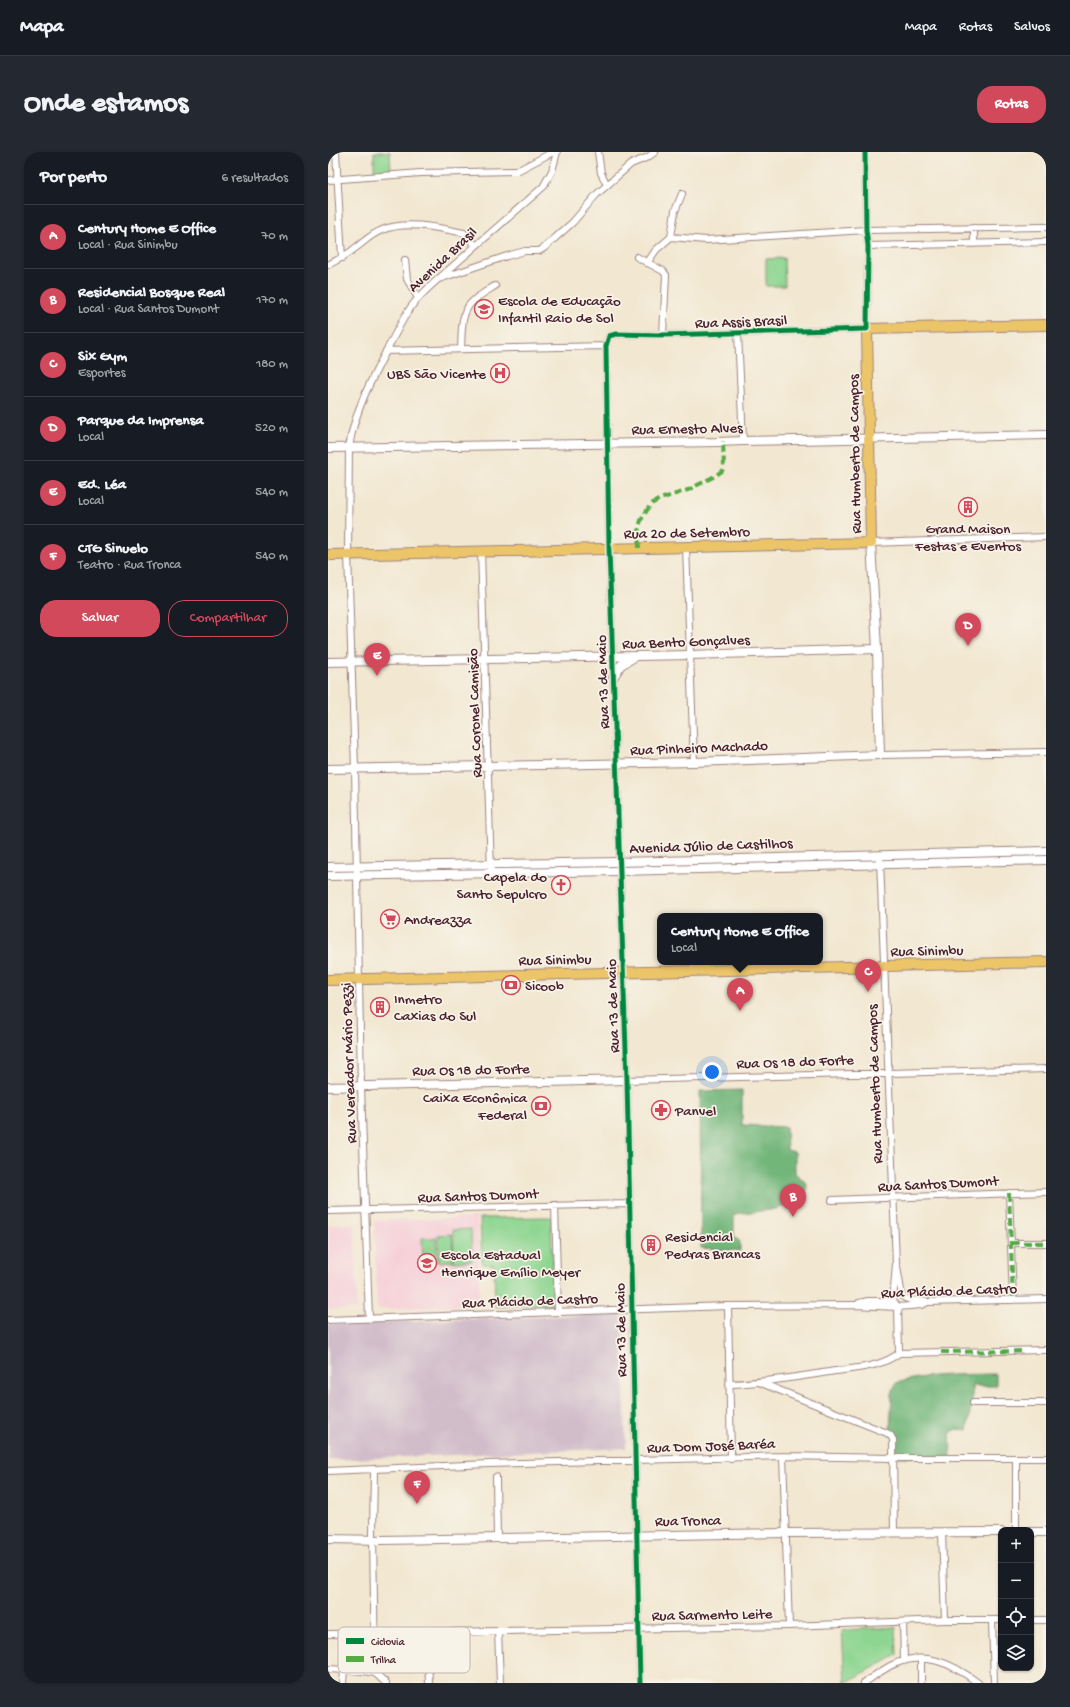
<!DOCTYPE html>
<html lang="pt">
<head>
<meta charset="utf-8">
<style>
	body { margin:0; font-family:"Gochi Hand",sans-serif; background:#242831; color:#f1f3f6 }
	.controls { position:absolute; right:12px; bottom:12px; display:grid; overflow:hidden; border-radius:8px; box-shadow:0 1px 3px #0004 }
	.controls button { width:36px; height:36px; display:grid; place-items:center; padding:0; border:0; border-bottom:1px solid #363941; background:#171b24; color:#f1f3f6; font:20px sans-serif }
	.you { position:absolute; left:384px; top:920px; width:14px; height:14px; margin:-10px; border:3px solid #fff; border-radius:50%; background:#1a73e8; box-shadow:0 0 0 6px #1a73e833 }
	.badge { display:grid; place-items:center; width:26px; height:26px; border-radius:50%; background:#d1495b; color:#fff; font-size:13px; font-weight:700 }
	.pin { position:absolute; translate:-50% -33px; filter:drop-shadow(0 1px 2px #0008) }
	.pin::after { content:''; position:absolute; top:21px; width:14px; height:12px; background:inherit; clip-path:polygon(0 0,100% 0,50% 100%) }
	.popup { position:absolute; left:329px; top:761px; width:166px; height:52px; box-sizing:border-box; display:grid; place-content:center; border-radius:8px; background:#171b24; filter:drop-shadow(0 1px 3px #0005); font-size:13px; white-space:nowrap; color:#9ea1a6 }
	.popup b { font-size:15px; color:#f1f3f6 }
	.popup::after { content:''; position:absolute; left:50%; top:100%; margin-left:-8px; border:8px solid transparent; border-top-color:#171b24 }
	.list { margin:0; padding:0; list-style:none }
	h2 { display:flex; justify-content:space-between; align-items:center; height:52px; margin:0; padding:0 16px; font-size:17px }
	h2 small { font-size:13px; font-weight:400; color:#9ea1a6 }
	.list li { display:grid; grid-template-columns:26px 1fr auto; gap:12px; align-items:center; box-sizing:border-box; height:64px; padding:0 16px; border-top:1px solid #363941 }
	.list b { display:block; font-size:15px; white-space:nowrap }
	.list p { margin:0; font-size:13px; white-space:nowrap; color:#9ea1a6 }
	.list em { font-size:13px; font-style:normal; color:#9ea1a6 }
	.actions { display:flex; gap:8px; padding:12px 16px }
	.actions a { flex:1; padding:9px 0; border:1px solid #d1495b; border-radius:16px; text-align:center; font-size:14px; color:#d1495b }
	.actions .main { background:#d1495b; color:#fff }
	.icon { flex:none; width:22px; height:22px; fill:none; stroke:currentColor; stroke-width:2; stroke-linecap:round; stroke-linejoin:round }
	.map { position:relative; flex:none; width:718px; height:1531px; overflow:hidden; border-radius:16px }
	header { display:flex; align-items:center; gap:24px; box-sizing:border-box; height:56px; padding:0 20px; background:#171b24; border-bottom:1px solid #363941 }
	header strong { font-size:19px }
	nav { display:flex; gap:22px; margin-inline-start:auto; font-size:14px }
	.intro { display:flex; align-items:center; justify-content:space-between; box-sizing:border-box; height:96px; padding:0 24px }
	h1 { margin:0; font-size:28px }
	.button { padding:10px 18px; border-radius:16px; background:#d1495b; color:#fff; font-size:14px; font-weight:700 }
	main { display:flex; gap:24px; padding:0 24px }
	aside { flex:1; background:#171b24; border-radius:16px; box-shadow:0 1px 3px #0004 }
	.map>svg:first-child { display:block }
	.built { fill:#f6cfd8 }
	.industrial { fill:#d1bdca }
	.green { fill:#8dd590; stroke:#6c7a5e }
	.forest { fill:#72b67a; stroke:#5e6a52 }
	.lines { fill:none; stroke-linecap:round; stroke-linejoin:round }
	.minor-casing { stroke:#9e837e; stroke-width:8 }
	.tertiary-casing { stroke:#9e837e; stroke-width:10 }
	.primary-casing { stroke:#9e837e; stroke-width:12 }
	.minor { stroke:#fff; stroke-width:6 }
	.tertiary { stroke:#fff; stroke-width:8 }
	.primary { stroke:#edc569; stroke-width:10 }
	.quiet { stroke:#57aa44; stroke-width:4; stroke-dasharray:8 4; stroke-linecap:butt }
	.cycleway-casing { stroke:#f7f3e8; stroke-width:8 }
	.cycleway { stroke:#00873e; stroke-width:5 }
	.labels { text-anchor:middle; stroke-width:3.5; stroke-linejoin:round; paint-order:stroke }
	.street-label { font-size:15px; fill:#4a1f2b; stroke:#f7f3e8 }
	.poi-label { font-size:15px; fill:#4a1f2b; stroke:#f7f3e8; text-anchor:start }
	.key { fill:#f7f3e8; stroke:#c3b3af; stroke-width:1 }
	.key-label { font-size:11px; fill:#4a1f2b }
</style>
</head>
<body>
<header>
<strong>Mapa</strong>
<nav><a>Mapa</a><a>Rotas</a><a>Salvos</a></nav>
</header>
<div class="intro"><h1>Onde estamos</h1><a class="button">Rotas</a></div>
<main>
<aside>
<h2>Por perto<small>6 resultados</small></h2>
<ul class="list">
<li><span class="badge">A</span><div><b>Century Home E Office</b><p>Local · Rua Sinimbu</p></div><em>70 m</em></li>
<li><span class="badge">B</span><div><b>Residencial Bosque Real</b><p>Local · Rua Santos Dumont</p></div><em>170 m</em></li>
<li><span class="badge">C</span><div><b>Six Gym</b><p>Esportes</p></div><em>180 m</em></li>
<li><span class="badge">D</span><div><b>Parque da Imprensa</b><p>Local</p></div><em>520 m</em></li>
<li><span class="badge">E</span><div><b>Ed. Léa</b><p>Local</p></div><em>540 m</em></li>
<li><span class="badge">F</span><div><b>CTG Sinuelo</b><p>Teatro · Rua Tronca</p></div><em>540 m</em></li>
</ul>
<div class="actions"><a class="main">Salvar</a><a>Compartilhar</a></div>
</aside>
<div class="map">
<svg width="718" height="1531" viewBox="0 0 718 1531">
	<rect width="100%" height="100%" fill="#f7f3e8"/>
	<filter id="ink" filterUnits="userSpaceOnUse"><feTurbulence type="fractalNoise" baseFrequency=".025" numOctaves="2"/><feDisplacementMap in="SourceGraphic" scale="8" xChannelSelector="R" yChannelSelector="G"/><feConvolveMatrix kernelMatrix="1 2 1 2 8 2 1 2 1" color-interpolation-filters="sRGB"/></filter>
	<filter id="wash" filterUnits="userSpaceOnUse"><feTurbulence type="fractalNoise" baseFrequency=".012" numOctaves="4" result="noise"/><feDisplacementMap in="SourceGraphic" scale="16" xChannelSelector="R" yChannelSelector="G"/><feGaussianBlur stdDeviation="0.9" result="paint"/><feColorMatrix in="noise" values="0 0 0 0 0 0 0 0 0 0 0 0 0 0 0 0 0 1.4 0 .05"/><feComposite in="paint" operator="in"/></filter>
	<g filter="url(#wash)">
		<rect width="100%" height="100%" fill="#f2e7d0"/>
		<!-- built -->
		<path class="built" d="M 149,1065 L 152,1153 L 49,1157 L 46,1069 Z
			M 26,1072 L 29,1157 L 0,1158 L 0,1073 Z"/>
		<!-- industrial -->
		<path class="industrial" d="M 294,1162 L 298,1296 L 0,1308 L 0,1172 Z"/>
		<!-- green -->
		<path class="green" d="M 46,0 L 62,0 L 63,19 L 46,19 Z
			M 456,106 L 457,134 L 438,134 L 438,107 Z
			M 223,1065 L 226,1153 L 167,1155 L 166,1113 L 154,1112 L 152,1066 Z
			M 143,1077 L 144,1109 L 126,1110 L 125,1078 Z
			M 124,1082 L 125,1109 L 111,1110 L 110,1083 Z
			M 94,1086 L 108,1086 L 109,1110 L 95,1111 Z
			M 568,1475 L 569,1503 L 517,1531 L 514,1478 Z"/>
		<!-- forest -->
		<path class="forest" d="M 414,938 L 414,973 L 458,975 L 459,998 L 467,1000 L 467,1021 L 479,1032 L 478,1049 L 442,1058 L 406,1062 L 406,1083 L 412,1090 L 412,1099 L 373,1096 L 372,939 Z
			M 668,1222 L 668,1234 L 644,1234 L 644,1249 L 639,1279 L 628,1277 L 622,1282 L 623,1305 L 566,1305 L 566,1284 L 562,1278 L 564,1241 L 568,1231 C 601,1221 634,1223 668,1222 Z"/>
	</g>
	<g filter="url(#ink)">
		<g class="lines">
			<!-- minor casing -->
			<g class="minor-casing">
				<path id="minor" d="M 8,0 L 14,106
					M 270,0 L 273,21 L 279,33
					M 0,28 L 93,21 L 185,19 L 189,19 L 225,0
					M 646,76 L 646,92
					M 343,85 L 378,88 L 538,78 L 718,75
					M 540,94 L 718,90
					M 309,105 L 335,119 L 338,123 L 335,183
					M 77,108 L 79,127 L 90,146
					M 319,111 L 328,98 L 343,85 L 347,59 L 354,42
					M 0,113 C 9,108 18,104 26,97 C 35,91 43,82 54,78 C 79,68 111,76 136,81 L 143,87 L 147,94
					M 111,127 L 179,104 L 197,99 L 211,99 L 216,96 L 245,70 L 269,42 L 303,12 L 320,5 L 327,0
					M 410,181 L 415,289
					M 133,197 C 134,182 132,161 144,150 C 150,144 159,139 167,134
					M 58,199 L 278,194
					M 543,391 L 718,385
					M 358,395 L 366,610
					M 153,399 L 163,721
					M 552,603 L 718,600
					M 552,708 L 568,1112 L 565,1149 L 570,1155 L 571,1201
					M 299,928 L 718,917
					M 681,1041 L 685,1148
					M 504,1048 L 718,1040
					M 227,1053 L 230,1160
					M 0,1059 L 301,1052
					M 683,1091 L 718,1091
					M 569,1115 L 574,1144 C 581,1150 591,1148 600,1150
					M 531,1151 L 540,1149 L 565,1149
					M 400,1154 L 403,1307
					M 41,1167 L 33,934 L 27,617 L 20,402 L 21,295 C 27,257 45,224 63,190 C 69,179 75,166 83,155 C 90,145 99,137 108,129 L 215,35 L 224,19 L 229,0
					M 0,1168 L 400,1154 L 526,1153 L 570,1155 L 593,1153 L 600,1150 L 718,1147
					M 571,1201 L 718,1198
					M 433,1231 L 559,1281 L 563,1284 L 565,1288 L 566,1380
					M 401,1232 C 435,1231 468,1225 501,1220 C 524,1216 553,1216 571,1201
					M 645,1251 L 718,1251
					M 455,1304 L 461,1474
					M 46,1318 L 45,1381 L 47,1521
					M 0,1319 L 161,1312 L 455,1304 L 565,1306 L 718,1306
					M 168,1325 L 169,1386
					M 688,1378 L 688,1306
					M 614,1380 L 617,1468
					M 664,1468 L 666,1531
					M 703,1468 L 718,1468
					M 575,1470 L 576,1509
					M 170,1479 L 172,1531
					M 99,1480 L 101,1531
					M 0,1482 L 461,1474 L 617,1468 L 673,1468
					M 593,1507 L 593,1531
					M 0,1517 L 35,1519 L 47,1521 L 58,1531
					M 15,1531 L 16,1518
					M 312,1531 L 299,928 L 281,397 L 278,194 L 281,184 L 288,182 L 335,183 L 539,177 L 540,94 L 538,78 L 537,0
					M 536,1531 C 544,1525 553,1519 562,1514 C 594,1497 624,1511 650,1531"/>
			</g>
			<!-- tertiary casing -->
			<g class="tertiary-casing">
				<path id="tertiary" d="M 0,296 L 390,290 L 415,289 L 718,283
					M 0,510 L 362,503 L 549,497
					M 285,526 L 293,513 L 305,506
					M 0,617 L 366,610 L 552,603 L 549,497 L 543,391
					M 0,715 L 291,710 L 718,699
					M 0,724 L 292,719 L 718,708
					M 0,935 L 299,928
					M 703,1380 L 718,1380
					M 0,1387 L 54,1388 L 458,1381 L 673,1380"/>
			</g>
			<!-- primary casing -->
			<g class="primary-casing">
				<path id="primary" d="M 0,403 L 543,391 L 539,177 L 718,173
					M 0,828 L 718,810"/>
			</g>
			<!-- minor -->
			<use href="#minor" class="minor"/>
			<!-- tertiary -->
			<use href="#tertiary" class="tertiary"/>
			<!-- primary -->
			<use href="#primary" class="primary"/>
			<!-- quiet -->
			<path class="quiet" d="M 311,396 L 310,380 L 313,368 L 323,352 L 332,347 L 360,338 L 387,324 L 394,319 L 396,315 L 395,289
				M 681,1041 L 685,1148
				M 683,1091 L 718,1091
				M 613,1200 L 697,1199
				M 99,1480 L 100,1507"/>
			<!-- cycleway casing -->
			<g class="cycleway-casing">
				<path id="cycleway" d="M 312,1531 L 299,928 L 281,397 L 278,194 L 281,184 L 288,182 L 335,183 L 539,177 L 540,94 L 538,78 L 537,0"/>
			</g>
			<!-- cycleway -->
			<use href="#cycleway" class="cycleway"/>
		</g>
	</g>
	<!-- icons -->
	<defs>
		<g id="school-ring" transform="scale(1)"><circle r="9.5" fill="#f7f3e8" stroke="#d1495b" stroke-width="1.5"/><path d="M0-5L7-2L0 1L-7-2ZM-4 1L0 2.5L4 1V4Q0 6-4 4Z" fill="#d1495b"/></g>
		<g id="hospital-ring" transform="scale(1)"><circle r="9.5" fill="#f7f3e8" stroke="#d1495b" stroke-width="1.5"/><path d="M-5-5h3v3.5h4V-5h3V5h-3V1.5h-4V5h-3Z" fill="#d1495b"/></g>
		<g id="building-ring" transform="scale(1)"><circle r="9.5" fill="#f7f3e8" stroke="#d1495b" stroke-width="1.5"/><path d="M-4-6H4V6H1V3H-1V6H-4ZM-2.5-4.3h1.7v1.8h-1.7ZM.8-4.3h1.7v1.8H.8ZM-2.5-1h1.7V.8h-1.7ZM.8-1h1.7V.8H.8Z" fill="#d1495b"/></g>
		<g id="church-ring" transform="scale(1)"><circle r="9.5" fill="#f7f3e8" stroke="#d1495b" stroke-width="1.5"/><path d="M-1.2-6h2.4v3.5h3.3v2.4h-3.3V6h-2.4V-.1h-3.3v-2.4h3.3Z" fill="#d1495b"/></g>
		<g id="supermarket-ring" transform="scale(1)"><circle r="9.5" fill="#f7f3e8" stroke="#d1495b" stroke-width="1.5"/><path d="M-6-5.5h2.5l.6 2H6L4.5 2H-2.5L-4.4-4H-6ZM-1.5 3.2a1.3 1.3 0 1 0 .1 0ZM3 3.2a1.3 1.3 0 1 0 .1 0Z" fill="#d1495b"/></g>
		<g id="bank-ring" transform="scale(1)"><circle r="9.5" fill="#f7f3e8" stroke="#d1495b" stroke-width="1.5"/><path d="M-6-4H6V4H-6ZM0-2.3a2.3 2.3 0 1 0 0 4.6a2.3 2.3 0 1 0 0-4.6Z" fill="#d1495b"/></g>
		<g id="pharmacy-ring" transform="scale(1)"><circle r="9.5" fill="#f7f3e8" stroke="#d1495b" stroke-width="1.5"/><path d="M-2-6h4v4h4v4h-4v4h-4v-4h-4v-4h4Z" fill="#d1495b"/></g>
	</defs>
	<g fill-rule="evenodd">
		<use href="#school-ring" x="156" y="157"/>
		<use href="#hospital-ring" x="172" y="221"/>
		<use href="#building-ring" x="640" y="355"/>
		<use href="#church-ring" x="233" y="733"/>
		<use href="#supermarket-ring" x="62" y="767"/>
		<use href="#bank-ring" x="183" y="833"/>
		<use href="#building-ring" x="52" y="855"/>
		<use href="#bank-ring" x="213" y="954"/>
		<use href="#pharmacy-ring" x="333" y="958"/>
		<use href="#building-ring" x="323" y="1093"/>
		<use href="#school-ring" x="99" y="1111"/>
	</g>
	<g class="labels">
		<!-- street labels -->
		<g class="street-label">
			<text transform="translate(114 107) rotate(-43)" y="5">Avenida Brasil</text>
			<text transform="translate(413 169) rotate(-2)" y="5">Rua Assis Brasil</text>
			<text transform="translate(359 276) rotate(-1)" y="5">Rua Ernesto Alves</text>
			<text transform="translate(526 302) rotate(-91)" y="5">Rua Humberto de Campos</text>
			<text transform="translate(359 380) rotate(-1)" y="5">Rua 20 de Setembro</text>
			<text transform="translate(358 489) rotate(-2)" y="5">Rua Bento Gonçalves</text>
			<text transform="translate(274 530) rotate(-92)" y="5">Rua 13 de Maio</text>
			<text transform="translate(146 561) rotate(-92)" y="5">Rua Coronel Camisão</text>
			<text transform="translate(371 595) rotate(-2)" y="5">Rua Pinheiro Machado</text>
			<text transform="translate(383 693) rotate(-2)" y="5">Avenida Júlio de Castilhos</text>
			<text transform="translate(599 798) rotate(-1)" y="5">Rua Sinimbu</text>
			<text transform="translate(227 807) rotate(-1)" y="5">Rua Sinimbu</text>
			<text transform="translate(284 854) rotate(-92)" y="5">Rua 13 de Maio</text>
			<text transform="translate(467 909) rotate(-2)" y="5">Rua Os 18 do Forte</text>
			<text transform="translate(20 911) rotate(-92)" y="5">Rua Vereador Mário Pezzi</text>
			<text transform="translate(143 917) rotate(-1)" y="5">Rua Os 18 do Forte</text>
			<text transform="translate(546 932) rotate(-92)" y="5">Rua Humberto de Campos</text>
			<text transform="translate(610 1031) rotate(-3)" y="5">Rua Santos Dumont</text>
			<text transform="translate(150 1043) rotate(-2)" y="5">Rua Santos Dumont</text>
			<text transform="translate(621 1138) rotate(-2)" y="5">Rua Plácido de Castro</text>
			<text transform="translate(202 1148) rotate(-2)" y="5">Rua Plácido de Castro</text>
			<text transform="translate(292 1178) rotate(-91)" y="5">Rua 13 de Maio</text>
			<text transform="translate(383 1293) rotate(-2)" y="5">Rua Dom José Baréa</text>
			<text transform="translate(360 1368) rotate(-1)" y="5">Rua Tronca</text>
			<text transform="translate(384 1462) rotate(-1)" y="5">Rua Sarmento Leite</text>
		</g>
		<!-- poi labels -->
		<g class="poi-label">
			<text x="170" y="153">Escola de Educação<tspan x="170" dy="17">Infantil Raio de Sol</tspan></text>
			<text x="158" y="226" text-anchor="end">UBS São Vicente</text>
			<text x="640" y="381" text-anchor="middle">Grand Maison<tspan x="640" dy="17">Festas e Eventos</tspan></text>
			<text x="219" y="729" text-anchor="end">Capela do<tspan x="219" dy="17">Santo Sepulcro</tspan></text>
			<text x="76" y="772">Andreazza</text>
			<text x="197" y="838">Sicoob</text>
			<text x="66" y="851">Inmetro<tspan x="66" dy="17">Caxias do Sul</tspan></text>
			<text x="199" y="950" text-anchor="end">Caixa Econômica<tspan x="199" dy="17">Federal</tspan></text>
			<text x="347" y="963">Panvel</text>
			<text x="337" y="1089">Residencial<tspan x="337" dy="17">Pedras Brancas</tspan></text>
			<text x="113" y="1107">Escola Estadual<tspan x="113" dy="17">Henrique Emílio Meyer</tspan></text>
		</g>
	</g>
	<!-- legend -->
	<rect x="10" y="1475" width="132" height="46" rx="6" class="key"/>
	<rect x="18" y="1486" width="18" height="6" fill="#00873e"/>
	<rect x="18" y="1504" width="18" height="6" fill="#57aa44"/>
	<g class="key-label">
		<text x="43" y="1493">Ciclovia</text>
		<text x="43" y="1511">Trilha</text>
	</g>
</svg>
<div class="controls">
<button>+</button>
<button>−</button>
<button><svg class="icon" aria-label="locate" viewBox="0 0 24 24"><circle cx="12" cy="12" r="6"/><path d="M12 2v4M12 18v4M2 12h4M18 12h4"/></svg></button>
<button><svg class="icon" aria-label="layers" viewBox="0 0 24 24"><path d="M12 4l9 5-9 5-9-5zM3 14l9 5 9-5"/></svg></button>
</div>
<div class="you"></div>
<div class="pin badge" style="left:412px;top:859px">A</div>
<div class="popup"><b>Century Home E Office</b>Local</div>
<div class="pin badge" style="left:465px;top:1065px">B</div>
<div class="pin badge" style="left:540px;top:840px">C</div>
<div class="pin badge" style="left:640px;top:494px">D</div>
<div class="pin badge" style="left:49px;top:524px">E</div>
<div class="pin badge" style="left:89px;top:1352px">F</div>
</div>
</main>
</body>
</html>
